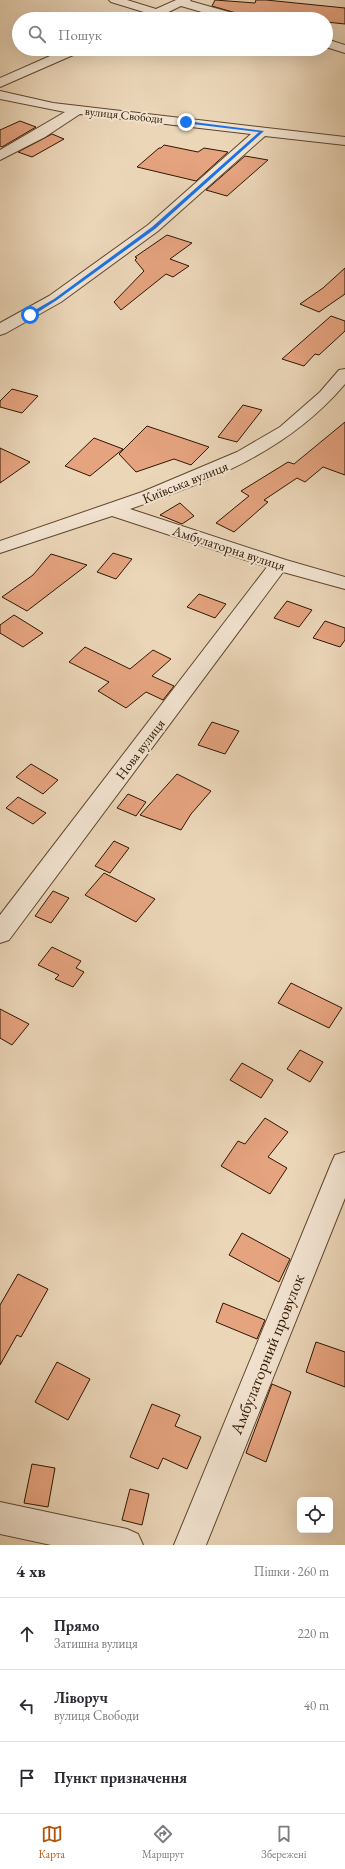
<!DOCTYPE html>
<html lang="uk">
<head>
<meta charset="utf-8">
<style>
	body { margin:0; font-family:"EB Garamond",serif; background:#f7f7f7; color:#2b2b33 }
	.controls { position:absolute; right:12px; bottom:12px; display:grid; overflow:hidden; border-radius:6px; box-shadow:0 4px 16px #0002 }
	.controls button { width:36px; height:36px; display:grid; place-items:center; padding:0; border:0; border-bottom:1px solid #e1e1e2; background:#fff; color:#2b2b33; font:20px sans-serif }
	.stop { position:absolute; width:12px; height:12px; margin:-9px; border:3px solid #1a73e8; border-radius:50%; background:#fff }
	.stop.end { background:#1a73e8; border-color:#fff; box-shadow:0 1px 4px #0008 }
	.list { margin:0; padding:0; list-style:none }
	h2 { display:flex; justify-content:space-between; align-items:center; height:52px; margin:0; padding:0 16px; font-size:17px }
	h2 small { font-size:13px; font-weight:400; color:#7c7c81 }
	.list li { display:grid; grid-template-columns:26px 1fr auto; gap:12px; align-items:center; box-sizing:border-box; height:72px; padding:0 16px; border-top:1px solid #e1e1e2 }
	.list b { display:block; font-size:15px; white-space:nowrap }
	.list p { margin:0; font-size:13px; white-space:nowrap; color:#7c7c81 }
	.list em { font-size:13px; font-style:normal; color:#7c7c81 }
	.icon { flex:none; width:22px; height:22px; fill:none; stroke:currentColor; stroke-width:2; stroke-linecap:round; stroke-linejoin:round }
	.map { position:relative; flex:none; width:345px; height:1545px; overflow:hidden }
	.search { position:absolute; background:#fff; box-shadow:0 4px 16px #0002; left:12px; right:12px; top:12px; height:44px; display:flex; align-items:center; gap:10px; box-sizing:border-box; padding:0 14px; border-radius:22px; color:#7c7c81; font-size:15px }
	.sheet { height:268px; background:#fff }
	nav { display:flex; justify-content:space-around; align-items:center; box-sizing:border-box; height:56px; border-top:1px solid #e1e1e2; background:#fff; font-size:11px; color:#7c7c81 }
	nav a { display:grid; justify-items:center; gap:2px }
	nav .on { color:#b45309 }
	.map>svg:first-child { display:block }
	.building { fill:#e5a37f; stroke:#2f1600 }
	.lines { fill:none; stroke-linecap:round; stroke-linejoin:round }
	.minor-casing { stroke:#5e462e; stroke-width:2 }
	.minor { fill:#f2e4d1; fill-rule:evenodd }
	.route { fill:#1a73e8 }
	.labels { text-anchor:middle; stroke-width:4; stroke-linejoin:round; paint-order:stroke }
	.far-street-label { font-size:12px; fill:#2f1600; stroke:#f2e4d1 }
	.street-label { font-size:14px; fill:#2f1600; stroke:#f2e4d1 }
	.near-street-label { font-size:17px; fill:#2f1600; stroke:#f2e4d1 }
</style>
</head>
<body>
<div class="map">
<svg width="345" height="1545" viewBox="0 0 345 1545">
	<rect width="100%" height="100%" fill="#ebd6b8"/>
	<filter id="stains"><feTurbulence type="fractalNoise" baseFrequency=".005" numOctaves="4"/><feColorMatrix values="0 0 0 0 .2 0 0 0 0 .09 0 0 0 0 .02 0 0 0 .5 -.17"/></filter>
	<radialGradient id="worn" r=".72"><stop offset=".6" stop-color="#630" stop-opacity="0"/><stop offset="1" stop-color="#630" stop-opacity=".3"/></radialGradient>
	<!-- building -->
	<path class="building" d="M 215,0 L 255,3 L 256,0 L 266,0 L 345,8 L 345,24 L 326,22 L 326,19 L 262,19 L 256,15 L 245,17 L 243,15 L 212,6 Z
		M 20,121 L 36,127 L 2,147 L 0,146 L 0,130 Z
		M 52,134 L 64,139 L 32,157 L 18,152 Z
		M 164,145 L 198,152 L 204,148 L 228,152 L 196,181 L 137,167 L 159,148 L 161,148 Z
		M 245,156 L 268,160 L 227,196 L 206,190 Z
		M 167,235 L 192,243 L 170,259 L 189,266 L 173,277 L 166,274 L 121,310 L 114,302 L 144,271 L 135,260 L 137,258 L 135,257 Z
		M 345,268 L 345,294 L 319,312 L 300,304 L 323,288 Z
		M 331,316 L 345,321 L 345,331 L 319,355 L 315,354 L 304,366 L 282,359 Z
		M 12,389 L 38,396 L 22,413 L 0,407 L 0,401 Z
		M 243,405 L 262,410 L 237,442 L 218,437 Z
		M 345,422 L 345,475 L 323,467 L 305,482 L 297,478 L 264,500 L 268,502 L 234,532 L 216,523 L 249,496 L 241,491 L 288,462 L 294,464 Z
		M 147,426 L 209,447 L 191,465 L 174,459 L 136,472 L 119,454 Z
		M 94,438 L 123,449 L 90,476 L 65,466 Z
		M 0,448 L 30,462 L 0,483 Z
		M 180,503 L 194,516 L 182,524 L 160,515 Z
		M 113,553 L 132,559 L 116,579 L 97,572 Z
		M 51,554 L 87,565 L 27,611 L 2,597 L 33,575 Z
		M 199,594 L 226,604 L 215,618 L 187,607 Z
		M 287,601 L 312,610 L 299,627 L 274,618 Z
		M 14,615 L 43,633 L 23,647 L 0,633 L 0,625 Z
		M 325,621 L 345,628 L 345,640 L 340,647 L 313,638 Z
		M 85,647 L 130,669 L 153,650 L 171,659 L 152,676 L 174,686 L 163,700 L 146,692 L 126,708 L 98,691 L 109,682 L 69,662 Z
		M 212,722 L 239,731 L 225,754 L 198,745 Z
		M 31,764 L 58,780 L 43,794 L 16,777 Z
		M 177,774 L 211,791 L 191,814 L 181,830 L 140,815 Z
		M 128,794 L 146,802 L 136,816 L 117,808 Z
		M 18,797 L 46,813 L 33,824 L 6,808 Z
		M 114,841 L 129,848 L 110,873 L 95,866 Z
		M 104,873 L 155,899 L 136,922 L 85,895 Z
		M 53,891 L 69,898 L 51,923 L 35,916 Z
		M 52,947 L 81,961 L 76,968 L 84,972 L 73,987 L 55,979 L 59,975 L 38,965 Z
		M 291,983 L 342,1008 L 329,1028 L 278,1003 Z
		M 0,1009 L 29,1024 L 12,1045 L 0,1038 Z
		M 300,1050 L 323,1062 L 310,1082 L 287,1069 Z
		M 242,1063 L 273,1080 L 261,1098 L 230,1080 Z
		M 265,1118 L 288,1132 L 268,1157 L 287,1168 L 270,1194 L 221,1166 L 238,1141 L 245,1144 Z
		M 242,1233 L 290,1259 L 279,1282 L 229,1255 Z
		M 18,1274 L 48,1289 L 21,1337 L 17,1335 L 0,1365 L 0,1305 Z
		M 223,1303 L 265,1320 L 257,1339 L 216,1322 Z
		M 316,1342 L 345,1352 L 345,1387 L 306,1372 Z
		M 57,1362 L 90,1379 L 68,1420 L 35,1402 Z
		M 272,1384 L 291,1392 L 266,1462 L 246,1453 Z
		M 152,1404 L 180,1415 L 175,1426 L 201,1437 L 187,1469 L 163,1458 L 158,1469 L 130,1457 Z
		M 32,1464 L 55,1468 L 48,1507 L 24,1503 Z
		M 130,1489 L 149,1494 L 142,1525 L 122,1520 Z"/>
	<g class="lines">
		<!-- minor casing -->
		<g class="minor-casing">
			<path id="minor" d="M 109,0 L 127,0 L 156,9 L 176,0 L 191,0 L 190,1 L 243,16 L 245,19 L 226,19 L 181,6 L 154,19 L 138,19 L 147,13 L 111,2 Z
				M 326,39 L 345,45 L 345,53 L 326,47 Z
				M 66,49 L 82,49 L 80,52 L 0,87 L 0,78 Z
				M 0,91 L 53,103 L 345,137 L 345,145 L 265,136 L 158,231 L 61,302 L 6,333 L 0,335 L 0,323 L 49,296 L 148,225 L 251,134 L 80,114 L 45,137 L 0,160 L 0,150 L 65,112 L 0,99 Z
				M 345,369 L 345,384 C 287,452 212,480 130,509 L 286,560 L 345,577 L 345,589 L 283,572 L 9,940 L 0,943 L 0,915 L 267,567 L 112,516 L 0,553 L 0,541 L 142,492 L 237,452 L 280,427 L 320,392 L 339,370 Z
				M 345,1152 L 345,1198 L 206,1545 L 174,1545 L 331,1164 L 335,1155 Z
				M 0,1502 L 127,1529 L 138,1534 L 143,1545 L 51,1545 L 0,1534 Z"/>
		</g>
		<!-- minor -->
		<use href="#minor" class="minor"/>
	</g>
	<!-- route -->
	<path class="route" d="M 186,121 L 264,131 L 155,229 L 57,300 L 32,316 L 28,316 L 28,314 L 54,299 L 152,227 L 259,132 L 184,123 Z"/>
	<g class="labels">
		<!-- far-street labels -->
		<g class="far-street-label">
			<text transform="translate(124 115) rotate(6)" y="4">вулиця Свободи</text>
		</g>
		<!-- street labels -->
		<g class="street-label">
			<text transform="translate(185 482) rotate(-22)" y="5">Київська вулиця</text>
			<text transform="translate(229 548) rotate(18)" y="5">Амбулаторна вулиця</text>
			<text transform="translate(140 749) rotate(-53)" y="5">Нова вулиця</text>
		</g>
		<!-- near-street labels -->
		<g class="near-street-label">
			<text transform="translate(267 1354) rotate(-68)" y="6">Амбулаторний провулок</text>
		</g>
	</g>
	<rect width="100%" height="100%" filter="url(#stains)"/>
	<rect width="100%" height="100%" fill="url(#worn)"/>
</svg>
<div class="controls">
<button><svg class="icon" aria-label="locate" viewBox="0 0 24 24"><circle cx="12" cy="12" r="6"/><path d="M12 2v4M12 18v4M2 12h4M18 12h4"/></svg></button>
</div>
<div class="stop" style="left:30px;top:315px"></div>
<div class="stop end" style="left:186px;top:122px"></div>
<div class="search"><svg class="icon" aria-label="search" viewBox="0 0 24 24"><circle cx="10" cy="10" r="6"/><path d="M15 15l6 6"/></svg>Пошук</div>
</div>
<section class="sheet">
<h2>4 хв<small>Пішки · 260 m</small></h2>
<ul class="list">
<li><svg class="icon" aria-label="ahead" viewBox="0 0 24 24"><path d="M12 20V5M6 11l6-6 6 6"/></svg><div><b>Прямо</b><p>Затишна вулиця</p></div><em>220 m</em></li>
<li><svg class="icon" aria-label="left" viewBox="0 0 24 24"><path d="M17 20v-9H6M10 6l-5 5 5 5"/></svg><div><b>Ліворуч</b><p>вулиця Свободи</p></div><em>40 m</em></li>
<li><svg class="icon" aria-label="arrive" viewBox="0 0 24 24"><path d="M6 21V4h12l-3 4 3 4H6"/></svg><div><b>Пункт призначення</b></div></li>
</ul>
</section>
<nav>
<a class="on"><svg class="icon" aria-label="map" viewBox="0 0 24 24"><path d="M3 6l6-2 6 2 6-2v14l-6 2-6-2-6 2zM9 4v14M15 6v14"/></svg>Карта</a>
<a><svg class="icon" aria-label="directions" viewBox="0 0 24 24"><path d="M12 3l9 9-9 9-9-9zM9 14v-3h6M13 9l2 2-2 2"/></svg>Маршрут</a>
<a><svg class="icon" aria-label="saved" viewBox="0 0 24 24"><path d="M7 4h10v16l-5-4-5 4z"/></svg>Збережені</a>
</nav>
</body>
</html>
